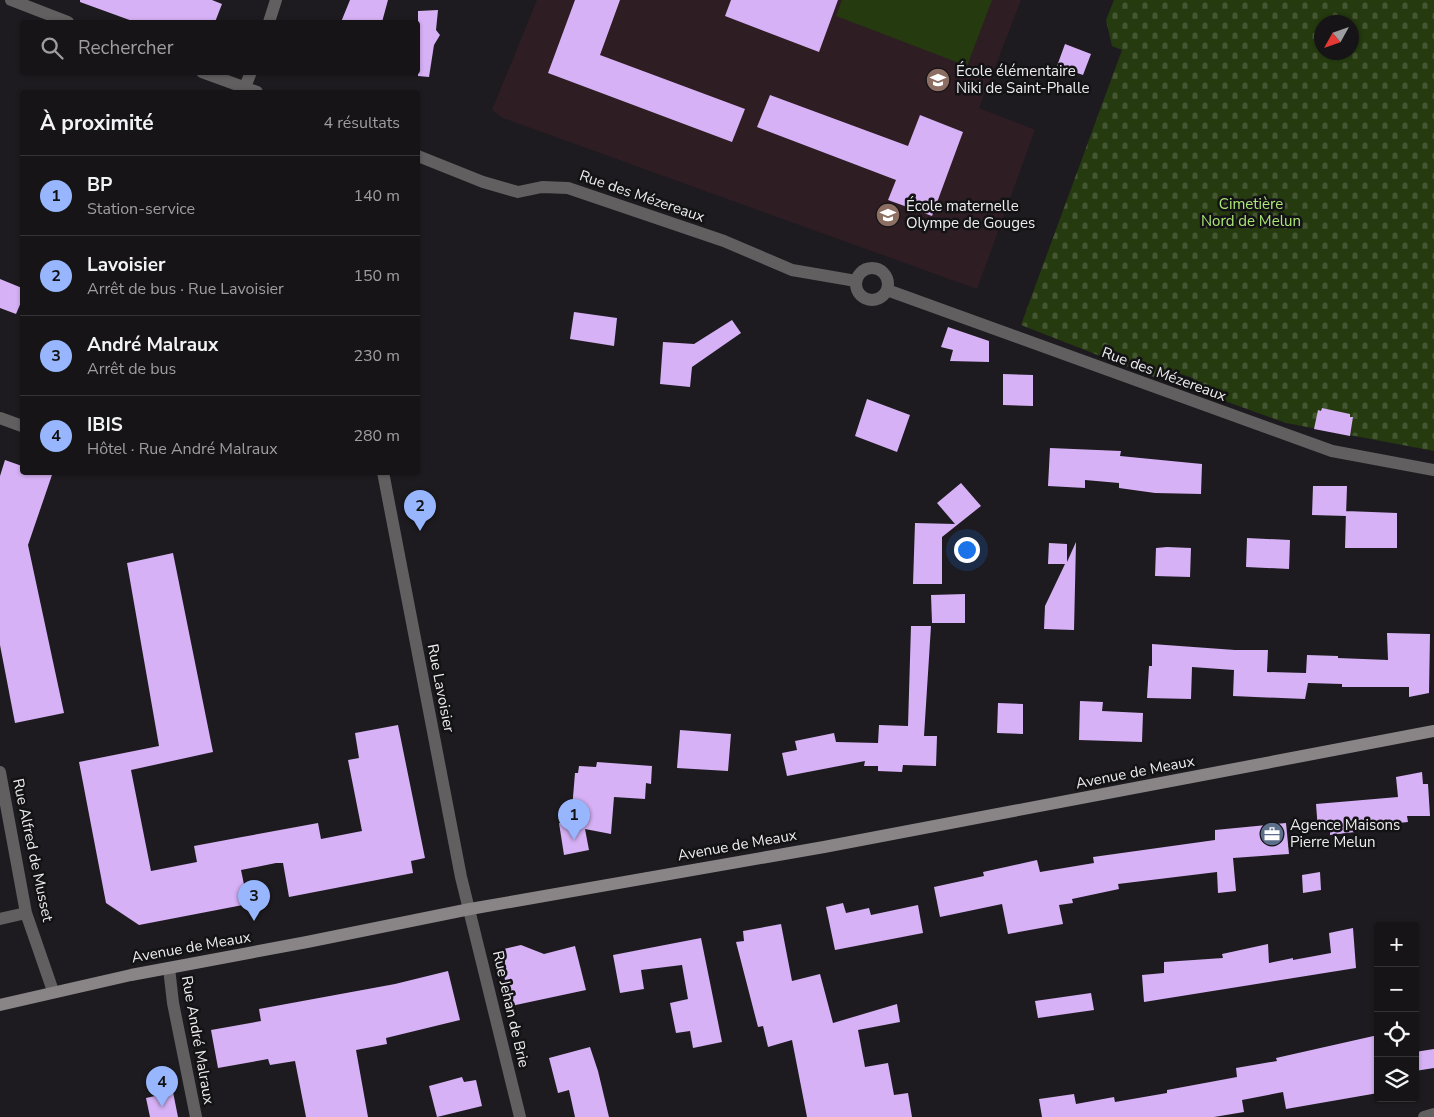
<!DOCTYPE html>
<html lang="fr">
<head>
<meta charset="utf-8">
<style>
	body { margin:0; font-family:"Nunito Sans",sans-serif; background:#1f1d20; color:#f1f3f6 }
	.controls { position:absolute; right:15px; bottom:15px; display:grid; overflow:hidden; border-radius:5px; box-shadow:0 1px 4px #0004 }
	.controls button { width:45px; height:45px; display:grid; place-items:center; padding:0; border:0; border-bottom:1px solid #353336; background:#161417; color:#f1f3f6; font:25px sans-serif }
	.compass { position:absolute; left:1314px; top:15px; width:45px; height:45px; border-radius:50%; background:#161417; box-shadow:0 1px 4px #0004; rotate:230deg }
	.you { position:absolute; left:966px; top:549px; width:18px; height:18px; margin:-12px; border:4px solid #fff; border-radius:50%; background:#1a73e8; box-shadow:0 0 0 8px #1a73e833 }
	.badge { display:grid; place-items:center; width:32px; height:32px; border-radius:50%; background:#97b6fd; color:#111; font-size:16px; font-weight:700 }
	.pin { position:absolute; translate:-50% -41px; filter:drop-shadow(0 1px 2px #0008) }
	.pin::after { content:''; position:absolute; top:26px; width:18px; height:15px; background:inherit; clip-path:polygon(0 0,100% 0,50% 100%) }
	.list { margin:0; padding:0; list-style:none }
	h2 { display:flex; justify-content:space-between; align-items:center; height:65px; margin:0; padding:0 20px; font-size:21px }
	h2 small { font-size:16px; font-weight:400; color:#9e9ea1 }
	.list li { display:grid; grid-template-columns:32px 1fr auto; gap:15px; align-items:center; box-sizing:border-box; height:80px; padding:0 20px; border-top:1px solid #353336 }
	.list b { display:block; font-size:19px; white-space:nowrap }
	.list p { margin:0; font-size:16px; white-space:nowrap; color:#9e9ea1 }
	.list em { font-size:16px; font-style:normal; color:#9e9ea1 }
	.icon { flex:none; width:28px; height:28px; fill:none; stroke:currentColor; stroke-width:2; stroke-linecap:round; stroke-linejoin:round }
	.map { position:relative; flex:none; width:1434px; height:1117px; overflow:hidden }
	.search { position:absolute; background:#161417; box-shadow:0 1px 4px #0004; left:20px; top:20px; width:400px; height:55px; display:flex; align-items:center; gap:12px; box-sizing:border-box; padding:0 18px; border-radius:5px; color:#9e9ea1; font-size:19px }
	.panel { position:absolute; background:#161417; box-shadow:0 1px 4px #0004; left:20px; top:90px; width:400px; height:385px; border-radius:5px }
	.map>svg:first-child { display:block }
	.education { fill:#2f1d24 }
	.cemetery { fill:url(#cemetery-stones); fill-rule:evenodd }
	.garden { fill:#253a0f }
	.building { fill:#d6b1f5 }
	.lines { fill:none; stroke-linecap:round; stroke-linejoin:round }
	.minor { stroke:#615f5f; stroke-width:12 }
	.secondary { stroke:#898586; stroke-width:12 }
	.labels { text-anchor:middle; stroke-width:5; stroke-linejoin:round; paint-order:stroke }
	.poi-label { font-size:15px; fill:#edecee; stroke:#131215; text-anchor:start }
	.street-label { font-size:15px; fill:#edecee; stroke:#131215 }
	.park-label { font-size:15px; fill:#ade876; stroke:#131215 }
</style>
</head>
<body>
<div class="map">
<svg width="1434" height="1117" viewBox="0 0 1434 1117">
	<defs>
		<pattern id="cemetery-stones" width="16" height="16" patternUnits="userSpaceOnUse" patternTransform="scale(1.25)"><rect width="16" height="16" fill="#253a0f"/><path d="M2 7V4a2 2 0 0 1 4 0v3zM10 15v-3a2 2 0 0 1 4 0v3z" fill="#455732"/></pattern>
	</defs>
	<rect width="100%" height="100%" fill="#1d1b1f"/>
	<!-- education -->
	<path class="education" d="M 537,0 L 1021,0 L 979,108 L 1035,130 L 977,289 L 503,118 L 492,110 Z"/>
	<!-- cemetery -->
	<path class="cemetery" d="M 1114,0 L 1434,0 L 1434,451 L 1286,423 L 1200,392 L 1193,378 L 1172,371 L 1159,379 L 1021,325 L 1122,50 L 1112,46 L 1106,20 ZM 1322,22 L 1352,22 L 1352,52 L 1322,52 Z"/>
	<!-- garden -->
	<path class="garden" d="M 842,0 L 992,0 L 967,66 L 836,16 Z"/>
	<!-- building -->
	<path class="building" d="M 80,0 L 212,0 L 222,4 L 215,22 L 135,22 L 80,2 Z
		M 350,0 L 388,0 L 382,22 L 341,22 Z
		M 575,0 L 620,0 L 600,55 L 745,109 L 732,142 L 548,73 Z
		M 731,0 L 838,0 L 819,52 L 725,16 Z
		M 438,10 L 436,30 L 440,35 L 434,45 L 429,77 L 418,76 L 418,11 Z
		M 1065,44 L 1091,54 L 1083,75 L 1057,66 Z
		M 770,95 L 908,146 L 920,115 L 963,132 L 932,216 L 888,200 L 896,180 L 757,127 Z
		M 0,279 L 22,288 L 22,300 L 16,314 L 0,308 Z
		M 574,312 L 617,318 L 614,346 L 570,339 Z
		M 732,320 L 741,333 L 692,367 L 690,387 L 660,384 L 663,342 L 694,344 Z
		M 948,327 L 989,341 L 989,362 L 950,361 L 953,350 L 941,347 Z
		M 1003,374 L 1033,375 L 1033,406 L 1003,405 Z
		M 867,399 L 910,415 L 897,452 L 855,436 Z
		M 1322,408 L 1350,414 L 1350,417 L 1353,417 L 1350,436 L 1314,429 L 1318,410 L 1321,411 Z
		M 1050,448 L 1121,451 L 1120,456 L 1202,464 L 1201,494 L 1155,493 L 1119,488 L 1119,483 L 1085,480 L 1085,488 L 1048,486 Z
		M 5,460 L 22,466 L 22,472 L 53,472 L 28,545 L 64,713 L 15,723 L 0,645 L 0,476 Z
		M 961,483 L 981,506 L 942,537 L 942,584 L 913,584 L 915,523 L 955,524 L 937,503 Z
		M 1313,486 L 1347,486 L 1346,516 L 1312,515 Z
		M 1346,511 L 1397,513 L 1397,548 L 1345,548 Z
		M 1247,538 L 1290,540 L 1289,569 L 1246,567 Z
		M 1076,542 L 1074,630 L 1044,629 L 1045,606 L 1065,564 L 1048,564 L 1049,543 L 1067,544 L 1067,562 Z
		M 1167,547 L 1191,548 L 1190,577 L 1155,576 L 1156,548 Z
		M 173,553 L 213,752 L 131,770 L 151,871 L 197,862 L 194,846 L 242,837 L 318,823 L 321,839 L 362,831 L 348,760 L 359,758 L 355,733 L 398,725 L 425,858 L 411,861 L 413,873 L 289,897 L 283,863 L 276,863 L 241,870 L 248,904 L 139,925 L 106,903 L 79,762 L 159,746 L 127,563 Z
		M 965,594 L 965,623 L 932,623 L 931,595 Z
		M 911,626 L 931,626 L 924,736 L 937,736 L 936,766 L 903,765 L 902,772 L 878,771 L 878,766 L 864,766 L 865,761 L 787,776 L 782,753 L 797,750 L 795,741 L 834,733 L 836,742 L 878,743 L 879,725 L 908,726 Z
		M 1387,633 L 1430,634 L 1429,693 L 1409,697 L 1409,687 L 1342,687 L 1342,684 L 1308,683 L 1305,699 L 1233,696 L 1234,670 L 1192,667 L 1191,699 L 1147,698 L 1149,666 L 1152,666 L 1152,644 L 1235,650 L 1268,650 L 1267,672 L 1306,673 L 1307,655 L 1338,656 L 1338,658 L 1388,660 Z
		M 1080,701 L 1103,702 L 1102,711 L 1143,713 L 1142,742 L 1079,740 Z
		M 998,703 L 1023,704 L 1023,734 L 997,733 Z
		M 680,730 L 731,734 L 728,771 L 677,768 Z
		M 597,762 L 652,766 L 651,784 L 646,783 L 645,799 L 614,797 L 611,834 L 585,829 L 589,850 L 564,855 L 559,823 L 571,821 L 575,773 L 578,773 L 579,766 L 596,767 Z
		M 1422,772 L 1423,784 L 1428,784 L 1430,816 L 1407,816 L 1408,822 L 1389,824 L 1389,828 L 1330,835 L 1330,829 L 1318,830 L 1316,804 L 1398,797 L 1396,777 Z
		M 1286,823 L 1289,854 L 1233,858 L 1236,891 L 1218,893 L 1217,872 L 1118,884 L 1119,889 L 1072,899 L 1073,903 L 1059,905 L 1063,924 L 1008,934 L 1002,904 L 940,917 L 934,887 L 984,876 L 983,872 L 1037,860 L 1040,872 L 1094,863 L 1093,857 L 1215,840 L 1215,830 Z
		M 1320,872 L 1321,890 L 1303,893 L 1302,875 Z
		M 843,903 L 846,913 L 869,908 L 871,915 L 918,905 L 923,933 L 835,950 L 826,907 Z
		M 781,924 L 792,981 L 820,974 L 833,1023 L 897,1004 L 900,1022 L 858,1030 L 865,1067 L 888,1063 L 894,1095 L 908,1093 L 912,1117 L 807,1117 L 792,1040 L 768,1047 L 763,1026 L 758,1027 L 736,942 L 744,941 L 743,931 Z
		M 1353,928 L 1356,968 L 1144,1002 L 1142,975 L 1164,973 L 1164,962 L 1223,958 L 1222,954 L 1268,944 L 1269,963 L 1293,958 L 1293,960 L 1331,953 L 1329,933 Z
		M 701,938 L 722,1042 L 693,1048 L 690,1031 L 676,1033 L 670,1003 L 688,999 L 682,965 L 641,970 L 644,989 L 620,993 L 613,955 Z
		M 521,945 L 544,954 L 575,946 L 586,990 L 511,1006 L 500,958 L 504,949 Z
		M 448,971 L 460,1020 L 386,1038 L 387,1044 L 356,1050 L 368,1117 L 306,1117 L 295,1061 L 270,1065 L 268,1059 L 218,1068 L 211,1030 L 261,1021 L 259,1009 L 395,984 Z
		M 1091,993 L 1094,1010 L 1038,1018 L 1035,1001 Z
		M 1378,1035 L 1378,1093 L 1286,1109 L 1283,1092 L 1242,1100 L 1244,1112 L 1214,1117 L 1042,1117 L 1039,1099 L 1074,1094 L 1076,1104 L 1114,1097 L 1115,1102 L 1167,1093 L 1167,1090 L 1237,1077 L 1236,1068 L 1277,1061 L 1276,1058 Z
		M 590,1047 L 598,1071 L 609,1117 L 575,1117 L 569,1090 L 558,1093 L 549,1058 Z
		M 1434,1049 L 1434,1068 L 1415,1071 L 1415,1052 Z
		M 462,1077 L 464,1082 L 476,1080 L 482,1106 L 437,1117 L 429,1086 Z
		M 173,1092 L 178,1117 L 150,1117 L 146,1098 Z"/>
	<g class="lines">
		<!-- minor -->
		<path class="minor" d="M 11,0 L 68,22
			M 269,22 L 276,0
			M 202,72 L 257,92
			M 243,92 L 251,72
			M 418,156 L 483,182 L 518,192 L 542,187 L 568,188 L 724,241 L 792,270 L 856,281
			M856 284a16 16 0 1 1 32 0a16 16 0 1 1-32 0Z
			M 887,290 L 1332,451 L 1434,470
			M 0,418 L 22,426
			M 383,472 L 461,877 L 520,1117
			M 0,772 L 26,913 L 53,991
			M 0,919 L 26,913
			M 169,968 L 173,1003 L 196,1117
			M 1424,1117 L 1434,1114"/>
		<!-- secondary -->
		<path class="secondary" d="M 0,1005 L 131,975 L 307,942 L 470,909 L 824,847 L 1434,731"/>
	</g>
	<!-- icons -->
	<defs>
		<g id="school-disc" transform="scale(1.25)"><circle r="9.5" fill="#8d6e63" stroke="#131215"/><path d="M0-5L7-2L0 1L-7-2ZM-4 1L0 2.5L4 1V4Q0 6-4 4Z" fill="#fff"/></g>
		<g id="office-disc" transform="scale(1.25)"><circle r="9.5" fill="#5c6f8a" stroke="#131215"/><path d="M-6-3h4V-5.5h4V-3h4V5H-6ZM-1-4.5V-3h2v-1.5ZM-6 0V1H6V0Z" fill="#fff"/></g>
	</defs>
	<g fill-rule="evenodd">
		<use href="#school-disc" x="938" y="80"/>
		<use href="#school-disc" x="888" y="215"/>
		<use href="#office-disc" x="1272" y="834"/>
	</g>
	<g class="labels">
		<!-- poi labels -->
		<g class="poi-label">
			<text x="956" y="76">École élémentaire<tspan x="956" dy="17">Niki de Saint-Phalle</tspan></text>
			<text x="906" y="211">École maternelle<tspan x="906" dy="17">Olympe de Gouges</tspan></text>
			<text x="1290" y="830">Agence Maisons<tspan x="1290" dy="17">Pierre Melun</tspan></text>
		</g>
		<!-- street labels -->
		<g class="street-label">
			<text transform="translate(642 196) rotate(19)" y="5">Rue des Mézereaux</text>
			<text transform="translate(1164 374) rotate(20)" y="5">Rue des Mézereaux</text>
			<text transform="translate(441 688) rotate(79)" y="5">Rue Lavoisier</text>
			<text transform="translate(1135 772) rotate(-11)" y="5">Avenue de Meaux</text>
			<text transform="translate(737 845) rotate(-10)" y="5">Avenue de Meaux</text>
			<text transform="translate(33 850) rotate(78)" y="5">Rue Alfred de Musset</text>
			<text transform="translate(191 947) rotate(-10)" y="5">Avenue de Meaux</text>
			<text transform="translate(511 1009) rotate(77)" y="5">Rue Jehan de Brie</text>
			<text transform="translate(198 1040) rotate(80)" y="5">Rue André Malraux</text>
		</g>
		<!-- park labels -->
		<g class="park-label">
			<text x="1251" y="209">Cimetière<tspan x="1251" dy="17">Nord de Melun</tspan></text>
		</g>
	</g>
</svg>
<div class="controls">
<button>+</button>
<button>−</button>
<button><svg class="icon" aria-label="locate" viewBox="0 0 24 24"><circle cx="12" cy="12" r="6"/><path d="M12 2v4M12 18v4M2 12h4M18 12h4"/></svg></button>
<button><svg class="icon" aria-label="layers" viewBox="0 0 24 24"><path d="M12 4l9 5-9 5-9-5zM3 14l9 5 9-5"/></svg></button>
</div>
<svg class="compass" viewBox="-18 -18 36 36"><path d="M0-13l5 13h-10z" fill="#e53935"/><path d="M0 13l5-13h-10z" fill="#9e9ea1"/></svg>
<div class="you"></div>
<div class="pin badge" style="left:574px;top:840px">1</div>
<div class="pin badge" style="left:420px;top:531px">2</div>
<div class="pin badge" style="left:254px;top:921px">3</div>
<div class="pin badge" style="left:162px;top:1107px">4</div>
<div class="search"><svg class="icon" aria-label="search" viewBox="0 0 24 24"><circle cx="10" cy="10" r="6"/><path d="M15 15l6 6"/></svg>Rechercher</div>
<section class="panel">
<h2>À proximité<small>4 résultats</small></h2>
<ul class="list">
<li><span class="badge">1</span><div><b>BP</b><p>Station-service</p></div><em>140 m</em></li>
<li><span class="badge">2</span><div><b>Lavoisier</b><p>Arrêt de bus · Rue Lavoisier</p></div><em>150 m</em></li>
<li><span class="badge">3</span><div><b>André Malraux</b><p>Arrêt de bus</p></div><em>230 m</em></li>
<li><span class="badge">4</span><div><b>IBIS</b><p>Hôtel · Rue André Malraux</p></div><em>280 m</em></li>
</ul>
</section>
</div>
</body>
</html>
